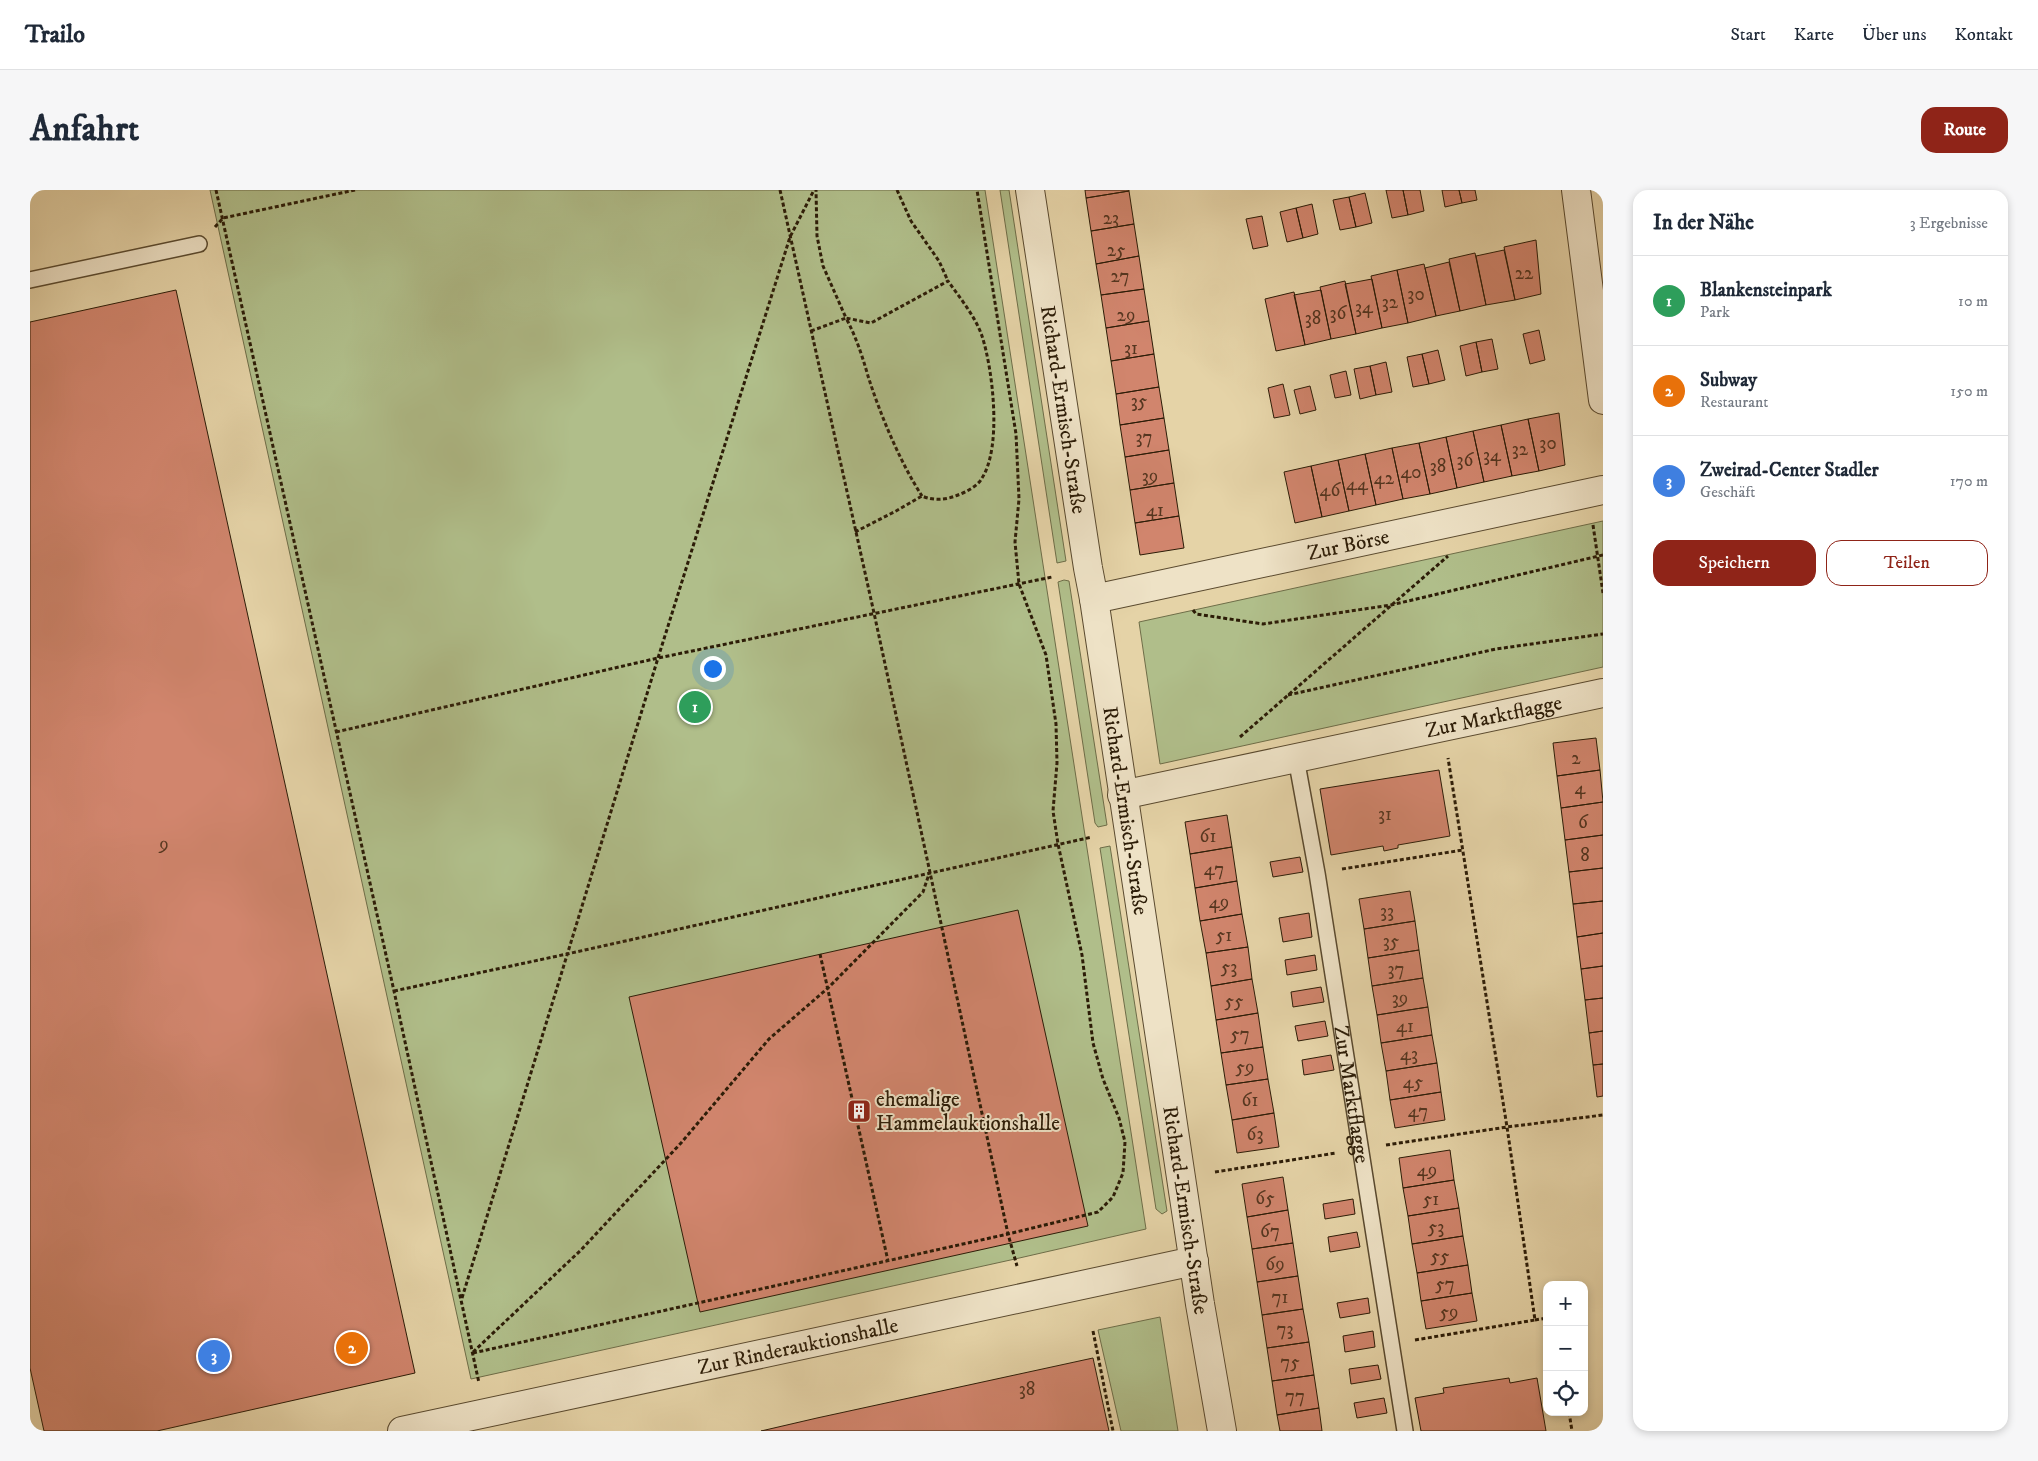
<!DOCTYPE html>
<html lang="de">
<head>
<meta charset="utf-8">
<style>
	body { margin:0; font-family:"IM FELL DW Pica",serif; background:#f6f6f7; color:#1f2937 }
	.controls { position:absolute; right:15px; bottom:15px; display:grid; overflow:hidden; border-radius:10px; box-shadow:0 2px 8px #0003 }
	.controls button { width:45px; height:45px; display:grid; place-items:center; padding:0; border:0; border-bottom:1px solid #e0e1e3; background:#fff; color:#1f2937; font:25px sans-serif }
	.you { position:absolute; left:682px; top:478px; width:18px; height:18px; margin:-12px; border:4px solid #fff; border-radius:50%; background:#1a73e8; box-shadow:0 0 0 8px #1a73e833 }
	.badge { display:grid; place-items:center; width:32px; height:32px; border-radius:50%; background:#8f2418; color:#fff; font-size:16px; font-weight:700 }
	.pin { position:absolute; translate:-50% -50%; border:2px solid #fff; box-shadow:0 1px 5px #0006 }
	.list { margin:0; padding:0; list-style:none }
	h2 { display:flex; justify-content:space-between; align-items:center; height:65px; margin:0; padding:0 20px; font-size:21px }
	h2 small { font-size:16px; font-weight:400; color:#747a83 }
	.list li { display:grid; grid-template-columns:32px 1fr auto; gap:15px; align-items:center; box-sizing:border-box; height:90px; padding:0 20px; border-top:1px solid #e0e1e3 }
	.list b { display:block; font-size:19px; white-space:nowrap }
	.list p { margin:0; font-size:16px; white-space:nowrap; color:#747a83 }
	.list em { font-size:16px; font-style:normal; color:#747a83 }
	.actions { display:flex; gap:10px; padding:15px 20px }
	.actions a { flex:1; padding:11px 0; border:1px solid #8f2418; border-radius:15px; text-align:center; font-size:18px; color:#8f2418 }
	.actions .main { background:#8f2418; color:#fff }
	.icon { flex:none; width:28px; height:28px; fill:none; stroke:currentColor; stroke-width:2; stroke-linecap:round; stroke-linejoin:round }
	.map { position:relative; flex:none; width:1573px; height:1241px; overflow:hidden; border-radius:15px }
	header { display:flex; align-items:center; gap:30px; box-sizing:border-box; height:70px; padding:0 25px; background:#fff; border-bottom:1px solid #e0e1e3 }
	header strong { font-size:24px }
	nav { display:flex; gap:28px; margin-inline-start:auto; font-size:18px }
	.intro { display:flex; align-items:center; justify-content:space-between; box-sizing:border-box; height:120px; padding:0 30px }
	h1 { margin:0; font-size:35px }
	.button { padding:12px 22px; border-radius:15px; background:#8f2418; color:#fff; font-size:18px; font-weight:700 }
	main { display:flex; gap:30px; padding:0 30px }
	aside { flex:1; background:#fff; border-radius:15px; box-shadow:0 2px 8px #0003 }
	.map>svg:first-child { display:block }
	.green { fill:#b0be8a; stroke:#6e6d48 }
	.building { fill:#d1856d; stroke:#2c1c07 }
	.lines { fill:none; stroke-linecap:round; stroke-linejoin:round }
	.service-casing { stroke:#5a4a2f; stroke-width:18 }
	.minor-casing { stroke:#5a4a2f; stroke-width:30 }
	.path { stroke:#2c1c07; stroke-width:3; stroke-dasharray:4 2.5; stroke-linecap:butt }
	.service { stroke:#eee2c6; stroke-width:15 }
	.minor { stroke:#eee2c6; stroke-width:28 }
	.labels { text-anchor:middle; stroke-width:4; stroke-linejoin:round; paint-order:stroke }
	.number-label { font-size:19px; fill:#553620 }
	.street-label { font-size:21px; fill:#2c1c07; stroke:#eee2c6 }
	.poi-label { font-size:21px; fill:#2c1c07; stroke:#eee2c6; text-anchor:start }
</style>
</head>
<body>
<header>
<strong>Trailo</strong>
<nav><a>Start</a><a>Karte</a><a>Über uns</a><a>Kontakt</a></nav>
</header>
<div class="intro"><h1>Anfahrt</h1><a class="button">Route</a></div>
<main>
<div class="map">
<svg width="1573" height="1241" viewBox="0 0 1573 1241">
	<rect width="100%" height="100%" fill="#e5d3a7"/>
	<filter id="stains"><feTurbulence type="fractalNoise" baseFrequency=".004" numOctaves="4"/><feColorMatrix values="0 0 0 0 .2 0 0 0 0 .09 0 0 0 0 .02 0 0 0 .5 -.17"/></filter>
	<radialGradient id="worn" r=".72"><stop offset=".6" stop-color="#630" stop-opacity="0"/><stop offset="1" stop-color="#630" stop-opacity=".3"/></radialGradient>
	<!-- green -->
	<path class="green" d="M 180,0 L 955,0 L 1116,1039 L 985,1069 L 441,1189 Z
		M 970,0 L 979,0 L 1036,371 L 1027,373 Z
		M 1573,331 L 1573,477 L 1130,574 L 1109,432 Z
		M 1034,390 L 1039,391 L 1077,635 L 1068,637 L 1065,633 L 1028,392 Z
		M 1080,656 L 1137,1021 L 1132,1024 L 1126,1019 L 1070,658 Z
		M 1130,1127 L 1148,1241 L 1091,1241 L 1068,1140 Z"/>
	<!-- building -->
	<path class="building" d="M 1055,0 L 1099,0 L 1099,1 L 1056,8 Z
		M 1356,0 L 1373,0 L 1378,25 L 1362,28 Z
		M 1373,0 L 1390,0 L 1394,21 L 1378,25 Z
		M 1412,0 L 1429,0 L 1432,13 L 1415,17 Z
		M 1429,0 L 1445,0 L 1447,10 L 1432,13 Z
		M 1099,1 L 1104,34 L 1061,41 L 1056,8 Z
		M 1335,3 L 1342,33 L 1326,37 L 1319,7 Z
		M 1319,7 L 1326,37 L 1310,40 L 1303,10 Z
		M 1282,14 L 1288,44 L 1273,48 L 1266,18 Z
		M 1266,18 L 1273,48 L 1257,52 L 1250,22 Z
		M 1232,26 L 1238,56 L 1223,59 L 1216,29 Z
		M 1104,34 L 1109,66 L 1066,74 L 1061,41 Z
		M 1506,50 L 1511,104 L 1485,110 L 1474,57 Z
		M 1474,60 L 1485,110 L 1456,115 L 1446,66 Z
		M 1445,63 L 1456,115 L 1430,121 L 1419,69 Z
		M 1109,66 L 1114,99 L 1071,105 L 1066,74 Z
		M 1419,72 L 1430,121 L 1406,126 L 1395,78 Z
		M 1394,74 L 1406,126 L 1378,133 L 1367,80 Z
		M 1367,80 L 1378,133 L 1352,138 L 1341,86 Z
		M 1342,89 L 1352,138 L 1326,144 L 1315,94 Z
		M 1315,91 L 1326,144 L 1301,149 L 1290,97 Z
		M 1114,99 L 1119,131 L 1076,138 L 1071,105 Z
		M 146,100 L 385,1183 L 127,1241 L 14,1241 L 0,1178 L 0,132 Z
		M 1291,100 L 1301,149 L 1275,155 L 1264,105 Z
		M 1264,102 L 1275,155 L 1246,161 L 1235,109 Z
		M 1119,131 L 1124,164 L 1081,171 L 1076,138 Z
		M 1509,140 L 1515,170 L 1500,174 L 1493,144 Z
		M 1462,149 L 1468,179 L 1452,182 L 1446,152 Z
		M 1446,152 L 1452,182 L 1436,186 L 1430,156 Z
		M 1408,160 L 1415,190 L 1399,194 L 1392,164 Z
		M 1124,164 L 1129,197 L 1086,204 L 1081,171 Z
		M 1392,164 L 1399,194 L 1383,197 L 1377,167 Z
		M 1356,172 L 1362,202 L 1346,205 L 1340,176 Z
		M 1340,176 L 1346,205 L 1330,209 L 1324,179 Z
		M 1316,181 L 1321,205 L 1305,208 L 1300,185 Z
		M 1253,194 L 1260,225 L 1244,228 L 1238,198 Z
		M 1280,196 L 1286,220 L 1270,224 L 1264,200 Z
		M 1129,197 L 1134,228 L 1090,235 L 1086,204 Z
		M 1529,223 L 1535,275 L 1509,281 L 1498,229 Z
		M 1134,228 L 1139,260 L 1095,267 L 1090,235 Z
		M 1498,229 L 1509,281 L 1482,286 L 1471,235 Z
		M 1471,235 L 1482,286 L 1454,292 L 1443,241 Z
		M 1443,241 L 1454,292 L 1427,298 L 1416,247 Z
		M 1416,247 L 1427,298 L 1400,304 L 1389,253 Z
		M 1389,253 L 1400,304 L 1373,309 L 1362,258 Z
		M 1362,258 L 1373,309 L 1346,315 L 1335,264 Z
		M 1139,260 L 1144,293 L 1100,300 L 1095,267 Z
		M 1335,264 L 1346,315 L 1319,321 L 1308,270 Z
		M 1308,270 L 1319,321 L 1292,327 L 1281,276 Z
		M 1281,276 L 1292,327 L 1265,333 L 1254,282 Z
		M 1144,293 L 1149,326 L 1105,333 L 1100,300 Z
		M 1149,326 L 1154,358 L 1110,365 L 1105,333 Z
		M 1566,548 L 1570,580 L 1527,586 L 1523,553 Z
		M 1409,580 L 1420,646 L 1368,655 L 1368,658 L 1354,661 L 1353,656 L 1301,665 L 1290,599 Z
		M 1570,580 L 1573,612 L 1531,618 L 1527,586 Z
		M 1573,612 L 1573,645 L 1535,650 L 1531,618 Z
		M 1197,625 L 1202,657 L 1160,664 L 1155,632 Z
		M 1573,645 L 1573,678 L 1539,682 L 1535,650 Z
		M 1202,657 L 1207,691 L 1165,698 L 1160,664 Z
		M 1270,667 L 1273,682 L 1243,687 L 1240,672 Z
		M 1573,678 L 1573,711 L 1543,714 L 1539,682 Z
		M 1207,691 L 1212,724 L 1170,731 L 1165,698 Z
		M 1380,701 L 1385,731 L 1334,739 L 1329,709 Z
		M 1573,711 L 1573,743 L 1547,747 L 1543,714 Z
		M 988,720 L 1058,1036 L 670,1122 L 599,807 Z
		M 1279,723 L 1282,747 L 1253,752 L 1249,728 Z
		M 1212,724 L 1218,757 L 1176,763 L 1170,731 Z
		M 1385,731 L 1389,760 L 1338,768 L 1334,739 Z
		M 1573,743 L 1573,776 L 1551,779 L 1547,747 Z
		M 1218,757 L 1222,789 L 1181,796 L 1176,763 Z
		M 1389,760 L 1393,788 L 1342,796 L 1338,768 Z
		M 1285,765 L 1287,780 L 1257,785 L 1255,770 Z
		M 1573,776 L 1573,808 L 1555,810 L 1551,779 Z
		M 1393,788 L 1398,817 L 1347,825 L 1342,796 Z
		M 1222,789 L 1228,823 L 1186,830 L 1181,796 Z
		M 1291,797 L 1294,812 L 1263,817 L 1261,802 Z
		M 1573,808 L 1573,841 L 1559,843 L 1555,810 Z
		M 1398,817 L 1402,845 L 1351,853 L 1347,825 Z
		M 1228,823 L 1233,857 L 1191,863 L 1186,830 Z
		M 1295,831 L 1298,846 L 1268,851 L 1265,836 Z
		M 1573,841 L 1573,874 L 1563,875 L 1559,843 Z
		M 1402,845 L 1407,873 L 1356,881 L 1351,853 Z
		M 1233,857 L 1238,889 L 1196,895 L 1191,863 Z
		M 1301,865 L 1304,880 L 1274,885 L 1272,870 Z
		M 1407,873 L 1411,902 L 1360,910 L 1356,881 Z
		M 1573,874 L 1573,906 L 1567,907 L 1563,875 Z
		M 1238,889 L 1244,923 L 1202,930 L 1196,895 Z
		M 1411,902 L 1415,930 L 1365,938 L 1360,910 Z
		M 1244,923 L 1249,957 L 1207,963 L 1202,930 Z
		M 1420,960 L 1424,990 L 1373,998 L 1369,968 Z
		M 1253,987 L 1258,1020 L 1217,1027 L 1212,994 Z
		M 1424,990 L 1429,1018 L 1378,1026 L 1373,998 Z
		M 1323,1009 L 1325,1024 L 1295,1029 L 1293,1014 Z
		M 1429,1018 L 1433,1046 L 1382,1054 L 1378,1026 Z
		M 1258,1020 L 1263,1053 L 1222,1059 L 1217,1027 Z
		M 1327,1042 L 1330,1057 L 1300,1062 L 1298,1047 Z
		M 1433,1046 L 1438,1075 L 1387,1083 L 1382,1054 Z
		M 1263,1053 L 1268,1086 L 1227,1092 L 1222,1059 Z
		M 1438,1075 L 1442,1103 L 1391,1111 L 1387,1083 Z
		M 1268,1086 L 1273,1119 L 1232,1125 L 1227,1092 Z
		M 1442,1103 L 1447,1131 L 1396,1139 L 1391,1111 Z
		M 1338,1108 L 1340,1123 L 1310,1128 L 1307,1113 Z
		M 1273,1119 L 1279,1152 L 1237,1158 L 1232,1125 Z
		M 1343,1141 L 1345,1157 L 1315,1162 L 1313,1146 Z
		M 1279,1152 L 1284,1185 L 1242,1191 L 1237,1158 Z
		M 1063,1168 L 1079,1241 L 731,1241 L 787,1228 Z
		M 1348,1175 L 1351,1189 L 1321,1194 L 1319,1179 Z
		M 1284,1185 L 1289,1218 L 1247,1225 L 1242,1191 Z
		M 1479,1188 L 1480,1193 L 1507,1188 L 1516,1241 L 1391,1241 L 1385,1208 L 1414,1203 L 1413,1198 Z
		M 1354,1208 L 1357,1223 L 1327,1228 L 1324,1213 Z
		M 1289,1218 L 1292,1241 L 1250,1241 L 1247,1225 Z"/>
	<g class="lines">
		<!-- service casing -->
		<g class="service-casing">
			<g id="service">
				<path d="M 0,90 L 169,54"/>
				<path id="s1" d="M 1266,568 L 1287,683 L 1375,1241"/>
			</g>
		</g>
		<!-- minor casing -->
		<g class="minor-casing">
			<g id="minor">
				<path id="s2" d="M 1000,0 L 1058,378 L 1064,409 L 1170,1114 L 1192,1241"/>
				<path d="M 1546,0 L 1573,210"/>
				<path id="s3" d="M 1064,409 L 1573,300"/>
				<path id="s4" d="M 1092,605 L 1573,503"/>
				<path id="s5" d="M 372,1241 L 1164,1071"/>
			</g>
		</g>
		<!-- path -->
		<path class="path" d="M 186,0 L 364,801 L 449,1193
			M 750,0 L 844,423 L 978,1044 L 987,1076
			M 867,0 L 881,31 L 909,71 L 918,91
			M 185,37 L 193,28 L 325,0
			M 781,141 L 816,128 L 793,76 L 787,46 L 786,0
			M 1563,335 L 1573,403
			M 825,342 L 866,321 L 892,306 C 904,311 916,310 928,305 C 936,302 948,296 952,288 C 972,257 963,180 952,146 C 945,126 930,108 918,91 L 841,133 L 816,128 C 826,147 832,165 838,186 C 850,224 870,272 892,306
			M 1163,420 L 1166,424 L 1233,434 L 1361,415 L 1573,365
			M 1258,505 L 1466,459 L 1573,444
			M 306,542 L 628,468 L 1022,387
			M 1210,547 L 1418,366
			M 1312,679 L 1433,660
			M 790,764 L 858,1071
			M 364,801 L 537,764 L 1062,647
			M 1356,955 L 1477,937 L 1573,925
			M 1185,982 L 1306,963
			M 432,1108 L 628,468 L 760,47 L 784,0
			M 1505,1130 L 1517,1128
			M 1063,1141 L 1083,1241
			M 1385,1150 L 1505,1130 L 1477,937 L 1418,568
			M 443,1162 L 551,1060 L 651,953 L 739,849 L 798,798 L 893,702 L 899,684
			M 443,1163 L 978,1044 L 1068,1022 L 1083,1007 L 1093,983 L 1095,952 L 1089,928 L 1073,889 L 1063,853 L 1052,765 L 1028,654 L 1023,621 L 1027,573 L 1026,534 L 1016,465 L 989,394 L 985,352 L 989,309 L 986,244 L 947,0
			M 1539,1222 L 1542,1241"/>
		<!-- service -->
		<use href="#service" class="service"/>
		<!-- minor -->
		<use href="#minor" class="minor"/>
	</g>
	<!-- icons -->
	<defs>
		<g id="building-square" transform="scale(1.25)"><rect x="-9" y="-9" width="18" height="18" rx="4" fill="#8f2418" stroke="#eee2c6"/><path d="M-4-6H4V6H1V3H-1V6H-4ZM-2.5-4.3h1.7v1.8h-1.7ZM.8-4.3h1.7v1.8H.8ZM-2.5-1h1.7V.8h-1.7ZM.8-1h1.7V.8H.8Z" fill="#fff"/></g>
	</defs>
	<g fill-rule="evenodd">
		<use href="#building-square" x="829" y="921"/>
	</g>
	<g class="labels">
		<!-- number labels -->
		<g class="number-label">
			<text x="1081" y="34">23</text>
			<text x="1086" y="66">25</text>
			<text x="1494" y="89">22</text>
			<text x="1090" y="92">27</text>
			<text x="1386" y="110">30</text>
			<text x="1360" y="118">32</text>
			<text x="1334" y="123">34</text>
			<text x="1308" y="129">36</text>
			<text x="1096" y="131">29</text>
			<text x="1283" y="134">38</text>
			<text x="1101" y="164">31</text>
			<text x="1109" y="217">35</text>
			<text x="1114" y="253">37</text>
			<text x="1518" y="259">30</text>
			<text x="1490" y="265">32</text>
			<text x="1462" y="271">34</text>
			<text x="1435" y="276">36</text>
			<text x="1408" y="282">38</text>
			<text x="1381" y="288">40</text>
			<text x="1120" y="292">39</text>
			<text x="1354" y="294">42</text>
			<text x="1327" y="300">44</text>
			<text x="1300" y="306">46</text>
			<text x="1125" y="326">41</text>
			<text x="1546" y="574">2</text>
			<text x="1550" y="604">4</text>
			<text x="1355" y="630">31</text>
			<text x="1553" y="638">6</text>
			<text x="1178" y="652">61</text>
			<text x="134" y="660">9</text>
			<text x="1555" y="671">8</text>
			<text x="1184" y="685">47</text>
			<text x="1189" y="718">49</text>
			<text x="1357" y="727">33</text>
			<text x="1194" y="751">51</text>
			<text x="1361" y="757">35</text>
			<text x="1199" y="783">53</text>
			<text x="1366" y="785">37</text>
			<text x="1370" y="814">39</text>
			<text x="1204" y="817">55</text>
			<text x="1375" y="842">41</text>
			<text x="1210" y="850">57</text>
			<text x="1379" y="870">43</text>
			<text x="1215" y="883">59</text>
			<text x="1383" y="898">45</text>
			<text x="1220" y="916">61</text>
			<text x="1388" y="927">47</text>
			<text x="1225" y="950">63</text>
			<text x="1397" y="986">49</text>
			<text x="1235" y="1014">65</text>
			<text x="1401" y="1015">51</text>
			<text x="1406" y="1043">53</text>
			<text x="1240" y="1047">67</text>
			<text x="1410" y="1072">55</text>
			<text x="1245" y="1080">69</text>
			<text x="1415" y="1100">57</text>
			<text x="1250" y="1113">71</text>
			<text x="1419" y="1128">59</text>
			<text x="1255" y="1145">73</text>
			<text x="1260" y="1178">75</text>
			<text x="997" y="1205">38</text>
			<text x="1265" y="1212">77</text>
		</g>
		<!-- street labels -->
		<g class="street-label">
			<text dy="7" stroke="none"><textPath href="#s2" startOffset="222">Richard-Ermisch-Straße</textPath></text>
			<text dy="7" stroke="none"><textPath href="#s3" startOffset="260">Zur Börse</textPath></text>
			<text dy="7" stroke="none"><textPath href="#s4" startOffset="380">Zur Marktflagge</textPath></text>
			<text dy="7" stroke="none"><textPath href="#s2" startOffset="628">Richard-Ermisch-Straße</textPath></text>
			<text dy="7" stroke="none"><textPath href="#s1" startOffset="341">Zur Marktflagge</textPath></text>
			<text dy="7" stroke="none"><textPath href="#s2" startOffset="1032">Richard-Ermisch-Straße</textPath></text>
			<text dy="7" stroke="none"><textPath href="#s5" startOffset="405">Zur Rinderauktionshalle</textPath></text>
		</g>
		<!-- poi labels -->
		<g class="poi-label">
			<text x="846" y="916">ehemalige<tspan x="846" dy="24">Hammelauktionshalle</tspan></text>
		</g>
	</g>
	<rect width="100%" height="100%" filter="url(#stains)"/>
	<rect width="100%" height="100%" fill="url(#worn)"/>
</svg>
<div class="controls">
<button>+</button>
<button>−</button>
<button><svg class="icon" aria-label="locate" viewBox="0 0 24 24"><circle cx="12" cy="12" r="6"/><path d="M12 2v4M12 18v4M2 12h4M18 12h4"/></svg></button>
</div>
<div class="you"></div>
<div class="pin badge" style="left:665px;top:517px;background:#2e9e5b">1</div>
<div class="pin badge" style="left:322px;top:1158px;background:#e8710a">2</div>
<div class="pin badge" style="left:184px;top:1166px;background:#3f7fe0">3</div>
</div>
<aside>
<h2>In der Nähe<small>3 Ergebnisse</small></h2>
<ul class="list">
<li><span class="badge" style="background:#2e9e5b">1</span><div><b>Blankensteinpark</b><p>Park</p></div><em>10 m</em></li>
<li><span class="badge" style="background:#e8710a">2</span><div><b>Subway</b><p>Restaurant</p></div><em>150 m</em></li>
<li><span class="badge" style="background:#3f7fe0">3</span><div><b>Zweirad-Center Stadler</b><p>Geschäft</p></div><em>170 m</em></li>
</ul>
<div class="actions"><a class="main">Speichern</a><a>Teilen</a></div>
</aside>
</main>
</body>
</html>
